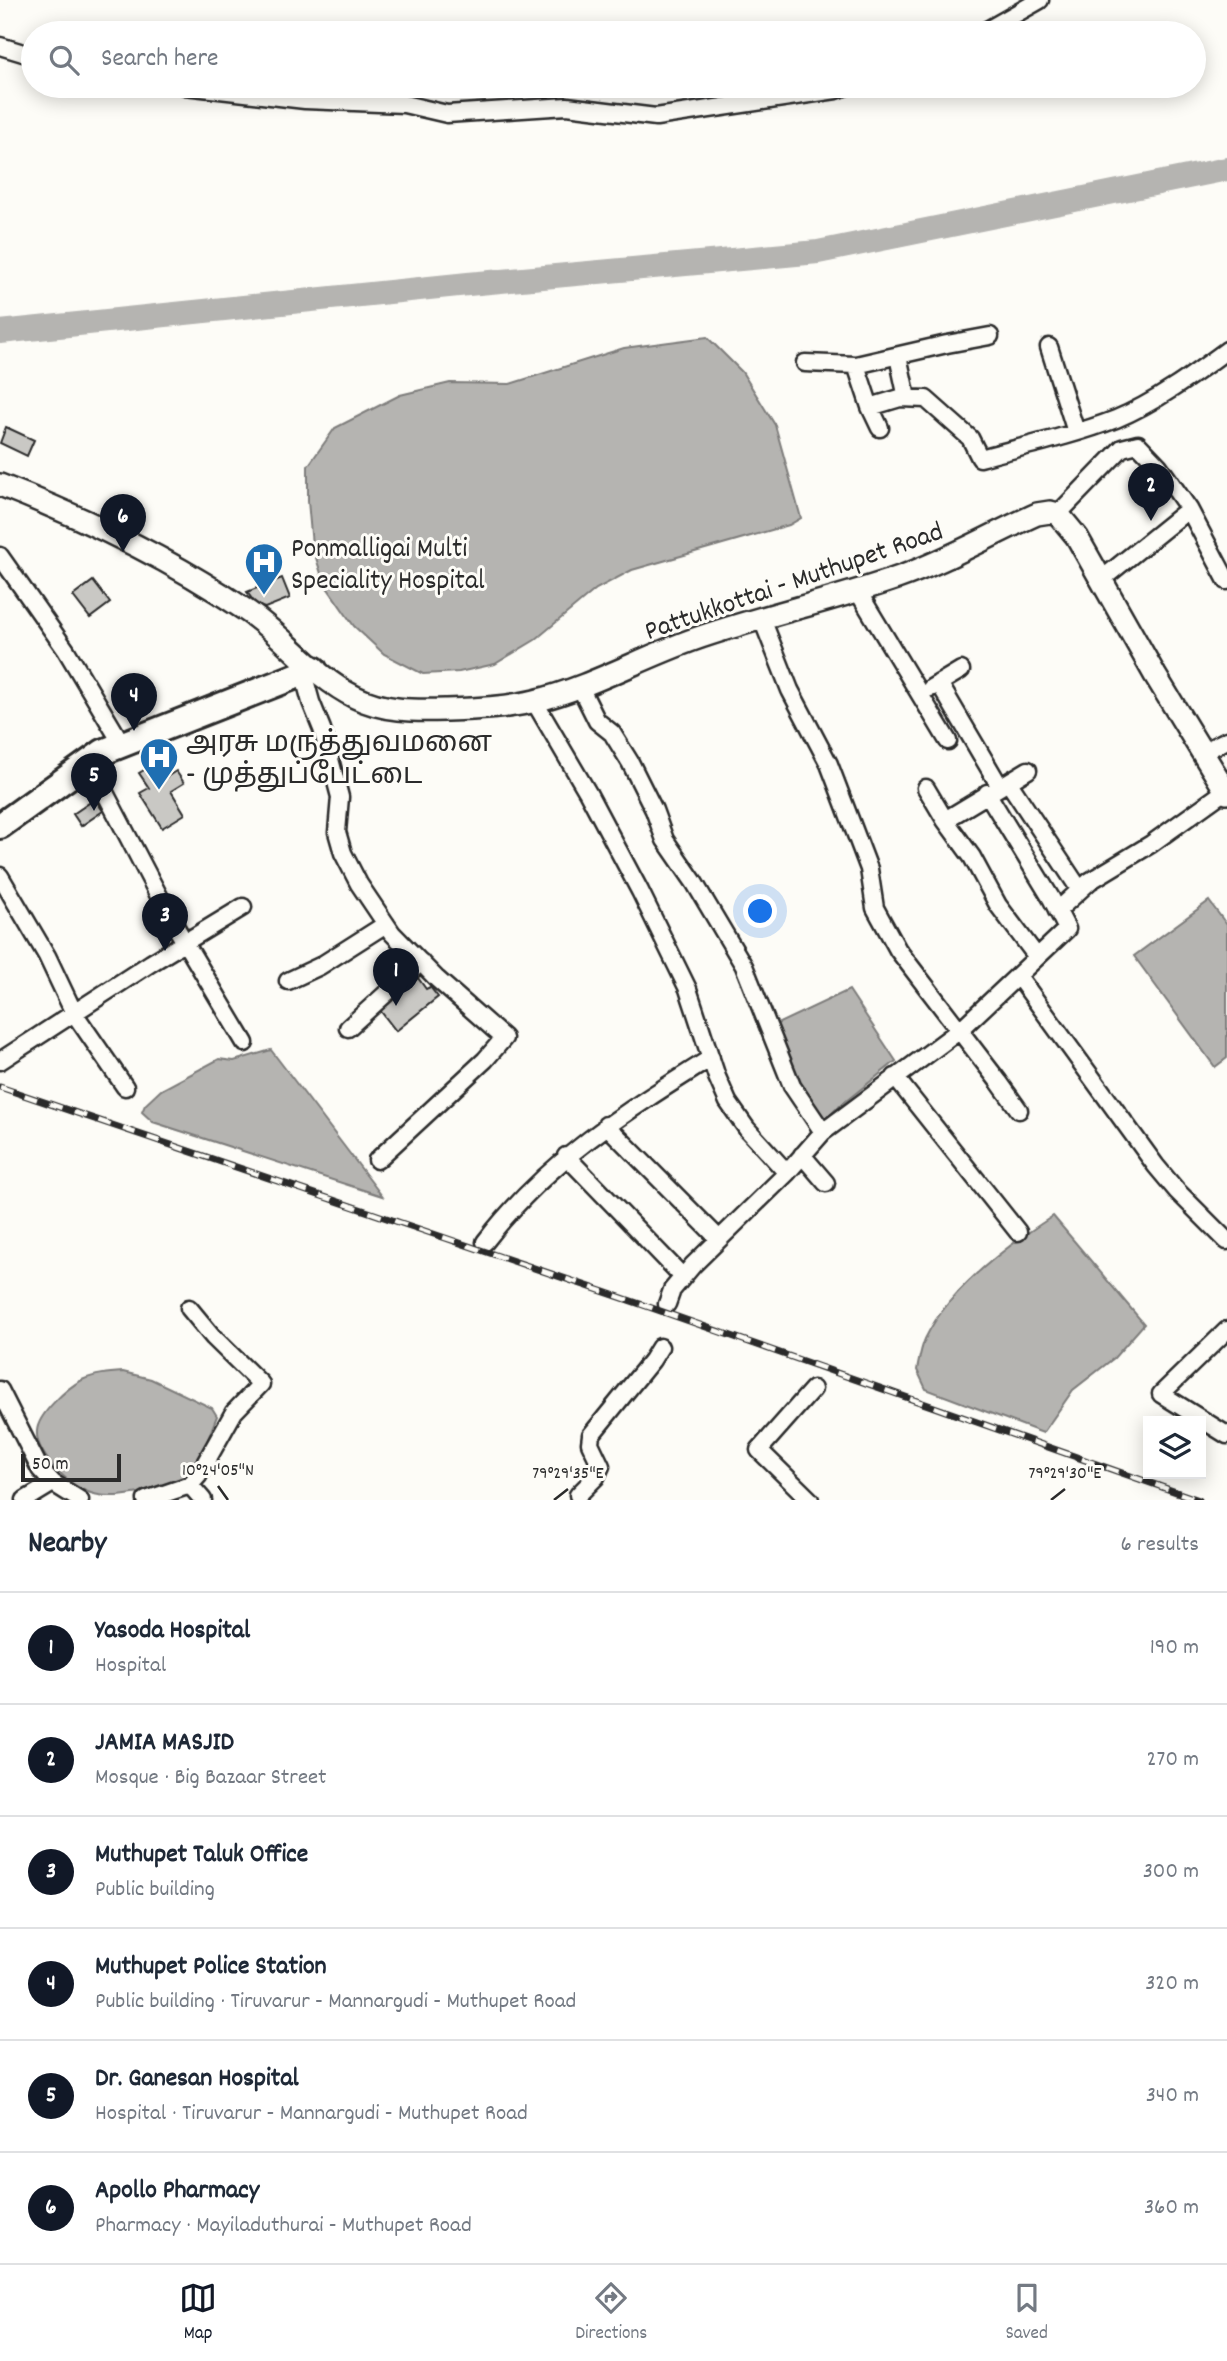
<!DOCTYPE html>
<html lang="en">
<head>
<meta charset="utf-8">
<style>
	body { margin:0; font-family:Dekko,"Noto Sans Tamil",sans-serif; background:#f6f6f7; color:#1f2937 }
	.controls { position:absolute; right:21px; bottom:21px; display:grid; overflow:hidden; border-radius:0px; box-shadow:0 4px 18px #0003 }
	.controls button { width:63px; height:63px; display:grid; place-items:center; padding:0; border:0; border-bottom:2px solid #e0e1e3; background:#fff; color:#1f2937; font:35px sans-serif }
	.scale { position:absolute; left:21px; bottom:18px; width:100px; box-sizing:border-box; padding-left:7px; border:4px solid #2b2b2b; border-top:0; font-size:19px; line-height:24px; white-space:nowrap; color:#2b2b2b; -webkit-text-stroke:5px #fdfcf7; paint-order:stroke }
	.you { position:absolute; left:761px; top:912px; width:24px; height:24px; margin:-18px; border:5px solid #fff; border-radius:50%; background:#1a73e8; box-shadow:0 0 0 10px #1a73e833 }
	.badge { display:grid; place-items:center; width:46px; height:46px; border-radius:50%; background:#111827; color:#fff; font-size:23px; font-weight:700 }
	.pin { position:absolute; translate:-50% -58px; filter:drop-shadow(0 2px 4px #0008) }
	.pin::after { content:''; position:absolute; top:37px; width:24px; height:21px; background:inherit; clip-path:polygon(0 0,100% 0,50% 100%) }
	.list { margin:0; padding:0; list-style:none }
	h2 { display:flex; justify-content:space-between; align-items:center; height:91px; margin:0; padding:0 28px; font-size:30px }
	h2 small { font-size:23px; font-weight:400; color:#747a83 }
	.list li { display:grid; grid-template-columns:46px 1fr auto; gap:21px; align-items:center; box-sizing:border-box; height:112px; padding:0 28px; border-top:2px solid #e0e1e3 }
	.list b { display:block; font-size:26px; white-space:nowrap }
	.list p { margin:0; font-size:23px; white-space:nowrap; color:#747a83 }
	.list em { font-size:23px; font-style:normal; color:#747a83 }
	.icon { flex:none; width:38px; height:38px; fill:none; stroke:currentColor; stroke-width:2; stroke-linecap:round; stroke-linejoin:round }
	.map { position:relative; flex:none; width:1227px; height:1500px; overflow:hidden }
	.search { position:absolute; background:#fff; box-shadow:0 4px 18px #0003; left:21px; right:21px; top:21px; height:77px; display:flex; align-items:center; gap:18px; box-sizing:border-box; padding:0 24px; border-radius:38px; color:#747a83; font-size:26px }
	.sheet { height:763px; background:#fff }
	nav { display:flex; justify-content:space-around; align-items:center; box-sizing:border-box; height:98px; border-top:2px solid #e0e1e3; background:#fff; font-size:19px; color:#747a83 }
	nav a { display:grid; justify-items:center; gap:4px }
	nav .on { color:#111827 }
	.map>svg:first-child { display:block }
	.water { fill:#b5b4b1; stroke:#7e7d7b; stroke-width:2 }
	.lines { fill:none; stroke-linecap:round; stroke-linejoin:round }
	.river { stroke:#b5b4b1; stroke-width:24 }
	.building { fill:#c9c8c4; stroke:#2b2b2b; stroke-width:2 }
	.street-casing { stroke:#2b2b2b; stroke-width:21 }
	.secondary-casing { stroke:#2b2b2b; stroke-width:26 }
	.primary-casing { stroke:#2b2b2b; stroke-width:30 }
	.street { stroke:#fdfcf7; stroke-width:16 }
	.secondary { stroke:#fdfcf7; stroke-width:21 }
	.primary { stroke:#fdfcf7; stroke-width:24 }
	.rail-casing { stroke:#2b2b2b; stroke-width:7 }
	.rail { stroke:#fdfcf7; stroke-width:4.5; stroke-dasharray:13; stroke-linecap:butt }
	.ticks { fill:none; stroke:#2b2b2b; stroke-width:2.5 }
	.labels { text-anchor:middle; stroke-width:6; stroke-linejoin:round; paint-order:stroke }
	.poi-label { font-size:28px; fill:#2b2b2b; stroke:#fdfcf7; text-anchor:start }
	.street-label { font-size:28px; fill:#2b2b2b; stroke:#fdfcf7 }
	.ticks-label { font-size:18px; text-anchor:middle; fill:#2b2b2b; stroke:#fdfcf7; stroke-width:6; stroke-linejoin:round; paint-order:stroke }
</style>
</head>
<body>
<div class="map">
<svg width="1227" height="1500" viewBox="0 0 1227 1500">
	<rect width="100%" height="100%" fill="#fdfcf7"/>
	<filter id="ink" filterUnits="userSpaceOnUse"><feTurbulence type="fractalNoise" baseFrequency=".0143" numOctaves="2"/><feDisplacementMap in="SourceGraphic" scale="14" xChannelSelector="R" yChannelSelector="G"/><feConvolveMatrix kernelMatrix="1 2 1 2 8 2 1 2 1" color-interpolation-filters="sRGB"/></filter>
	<g filter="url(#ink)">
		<!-- water -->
		<path class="water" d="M 707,337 L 742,372 L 775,425 L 801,518 L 789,525 L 632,570 L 596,589 L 535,640 L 495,664 L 459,672 L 423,674 L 384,654 L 354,626 L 324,583 L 312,545 L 308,501 L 308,466 L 335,428 L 400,395 L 450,383 L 510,384 L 624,348 Z
			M 1209,901 L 1227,925 L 1227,1058 L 1215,1067 L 1134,956 Z
			M 849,990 L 896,1061 L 821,1121 L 794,1076 L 775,1027 L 777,1024 Z
			M 271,1050 L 382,1196 L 153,1122 L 142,1112 L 145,1105 L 161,1090 L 219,1059 L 234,1061 Z
			M 1053,1216 L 1144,1324 L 1114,1358 L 1073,1390 L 1043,1433 L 926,1389 L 917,1370 C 919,1360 921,1348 925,1339 C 948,1290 1008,1245 1053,1216 Z
			M 123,1372 L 151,1379 L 212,1408 L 217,1416 C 209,1435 201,1464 185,1477 C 176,1484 161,1487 150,1491 C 105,1500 84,1500 52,1465 C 45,1456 36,1444 37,1431 C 38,1414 67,1388 82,1380 C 95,1374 109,1373 123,1372 Z"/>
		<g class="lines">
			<!-- river -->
			<path class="river" d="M 0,332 L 468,284 L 818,252 L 1227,169"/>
		</g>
		<!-- building -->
		<path class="building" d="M 6,427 L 34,440 L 27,456 L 0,443 Z
			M 282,578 L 290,598 L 265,608 L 257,606 L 247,592 Z
			M 93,581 L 110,603 L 90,618 L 73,596 Z
			M 151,766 L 160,781 L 176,771 L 184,783 L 171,791 L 185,814 L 162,828 L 140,793 L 149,788 L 139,773 Z
			M 95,799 L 103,811 L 81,826 L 73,814 Z
			M 418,978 L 426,989 L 430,987 L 438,997 L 396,1031 L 379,1009 Z"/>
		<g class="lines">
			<!-- street casing -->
			<g class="street-casing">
				<path id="street" d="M 982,33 L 1040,0
					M 0,46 L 33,56
					M 185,86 L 305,100 L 404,104 L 447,114 L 567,106 L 656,117 L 836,90 L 847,86
					M 1049,347 L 1076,432
					M 898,356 L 907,398
					M 805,363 L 856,365 L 947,344 L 990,336
					M 856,365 L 870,407 L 880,428
					M 870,407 L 900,398 L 926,399 L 970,438 L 980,458 C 1025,446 1072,436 1116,419 C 1155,403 1193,375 1227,350
					M 1058,514 L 1122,448 L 1138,444 L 1159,466 L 1189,509 L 1227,581
					M 0,556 L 66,650 L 122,744
					M 1101,580 L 1189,509
					M 857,590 L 948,741
					M 762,619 L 790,690 L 829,764 L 869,869 L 875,908 L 898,950 L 999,1082 L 1019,1110
					M 303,673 L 311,702 L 322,729 L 340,797 L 337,832 L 343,853 L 359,884 L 392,933 L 437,979 L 504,1038 L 485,1060 L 377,1160
					M 939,683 L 999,785
					M 580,687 L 597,721 L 612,733 L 630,762 L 654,810 L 665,840 L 694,882 L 744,966 L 792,1086 L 823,1132
					M 931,688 L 961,670
					M 534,701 L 588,793 L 640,891 L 688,989 L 717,1077 L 728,1102 L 747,1129 L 787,1173
					M 1203,752 L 1227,740
					M 89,762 L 171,919 L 245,1043
					M 1009,783 L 1080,890
					M 926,788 L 945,820 L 972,857 L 998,905 L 1037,957
					M 945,820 L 1028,770
					M 0,876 L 47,956 L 74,1013 L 125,1087
					M 1057,911 L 1090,881 L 1151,844 L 1225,791
					M 1018,976 L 1156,1166 L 1177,1191 L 1227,1241
					M 288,981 L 320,966 L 386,924
					M 348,1028 L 421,962
					M 0,1061 L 151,963 L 243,907
					M 895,1077 L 1018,1232
					M 606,1125 L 719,1239
					M 802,1155 L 826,1183
					M 566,1156 L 683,1277
					M 485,1242 C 548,1160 625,1112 711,1058
					M 667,1304 L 672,1290 L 693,1265 L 787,1173 L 823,1132 L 960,1030 L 1067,929 L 1051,898 L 987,793
					M 1227,1330 L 1161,1394 L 1227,1435
					M 0,1390 L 40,1469 L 53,1483 L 80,1500
					M 190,1485 L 203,1500
					M 578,1495 L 596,1477 L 601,1466 L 590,1443 L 591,1435 L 652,1360 L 660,1347
					M 25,1500 L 53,1483
					M 146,1500 L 190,1485 L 198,1476 L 234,1412 L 261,1384 L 213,1337 L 189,1308
					M 810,1500 L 759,1450 L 813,1389"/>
			</g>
			<!-- secondary casing -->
			<g class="secondary-casing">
				<path id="secondary" d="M 0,485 C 85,518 168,558 244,609 C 284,635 312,676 355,697 C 383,711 414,711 445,710 C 474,709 506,708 535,701 C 591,687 641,658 695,639 C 761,616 831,601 897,578 C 946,561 990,535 1037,514 L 1050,512 L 1058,514 L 1077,537 L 1155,675 L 1227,793"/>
			</g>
			<!-- primary casing -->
			<g class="primary-casing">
				<path id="primary" d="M 0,826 L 103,752 L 314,669"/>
			</g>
			<!-- street -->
			<use href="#street" class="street"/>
			<!-- secondary -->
			<use href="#secondary" class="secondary"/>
			<!-- primary -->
			<use href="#primary" class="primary"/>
			<!-- rail casing -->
			<g class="rail-casing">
				<path id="rail" d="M 0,1087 L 649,1307 L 1199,1500"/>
			</g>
			<!-- rail -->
			<use href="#rail" class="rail"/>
		</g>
	</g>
	<!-- ticks -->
	<path class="ticks" d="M 218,1486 L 228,1500M 554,1500 L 568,1489M 1051,1500 L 1065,1489"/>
	<!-- icons -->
	<defs>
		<g id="hospital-pin" transform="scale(2.0125)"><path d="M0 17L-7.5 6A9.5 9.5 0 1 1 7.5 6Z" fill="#1f6fb2" stroke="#fdfcf7"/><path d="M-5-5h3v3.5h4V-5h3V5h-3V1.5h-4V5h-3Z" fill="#fff"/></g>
	</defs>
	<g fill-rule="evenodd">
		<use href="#hospital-pin" x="264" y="562"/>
		<use href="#hospital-pin" x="159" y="757"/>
	</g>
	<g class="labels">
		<!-- poi labels -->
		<g class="poi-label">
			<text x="291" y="556">Ponmalligai Multi<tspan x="291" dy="32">Speciality Hospital</tspan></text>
			<text x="186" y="751">அரசு மருத்துவமனை<tspan x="186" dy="32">- முத்துப்பேட்டை</tspan></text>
		</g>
		<!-- street labels -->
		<g class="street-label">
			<text transform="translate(793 579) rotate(-19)" y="10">Pattukkottai - Muthupet Road</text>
		</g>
	</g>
	<g class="ticks-label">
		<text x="218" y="1475">10°24'05"N</text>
		<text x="568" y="1478">79°29'35"E</text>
		<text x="1065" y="1478">79°29'30"E</text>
	</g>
</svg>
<div class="controls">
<button><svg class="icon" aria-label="layers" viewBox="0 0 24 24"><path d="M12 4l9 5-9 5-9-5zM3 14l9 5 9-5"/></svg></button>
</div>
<div class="scale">50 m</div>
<div class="you"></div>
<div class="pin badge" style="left:396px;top:1006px">1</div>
<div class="pin badge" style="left:1151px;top:521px">2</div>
<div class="pin badge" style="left:165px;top:951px">3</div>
<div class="pin badge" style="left:134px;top:731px">4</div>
<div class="pin badge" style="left:94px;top:811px">5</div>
<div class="pin badge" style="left:123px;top:552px">6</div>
<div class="search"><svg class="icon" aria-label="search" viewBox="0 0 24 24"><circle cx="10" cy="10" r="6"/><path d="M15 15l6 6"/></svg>Search here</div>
</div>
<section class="sheet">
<h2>Nearby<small>6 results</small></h2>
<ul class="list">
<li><span class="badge">1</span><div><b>Yasoda Hospital</b><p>Hospital</p></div><em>190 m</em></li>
<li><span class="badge">2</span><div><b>JAMIA MASJID</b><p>Mosque · Big Bazaar Street</p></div><em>270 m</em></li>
<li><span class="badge">3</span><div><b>Muthupet Taluk Office</b><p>Public building</p></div><em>300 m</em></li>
<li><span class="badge">4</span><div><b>Muthupet Police Station</b><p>Public building · Tiruvarur - Mannargudi - Muthupet Road</p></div><em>320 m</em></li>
<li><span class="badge">5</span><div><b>Dr. Ganesan Hospital</b><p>Hospital · Tiruvarur - Mannargudi - Muthupet Road</p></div><em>340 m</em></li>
<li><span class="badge">6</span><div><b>Apollo Pharmacy</b><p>Pharmacy · Mayiladuthurai - Muthupet Road</p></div><em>360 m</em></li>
</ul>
</section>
<nav>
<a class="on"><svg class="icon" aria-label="map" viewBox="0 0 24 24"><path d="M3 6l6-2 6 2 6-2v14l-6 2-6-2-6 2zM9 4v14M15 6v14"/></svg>Map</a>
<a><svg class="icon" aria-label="directions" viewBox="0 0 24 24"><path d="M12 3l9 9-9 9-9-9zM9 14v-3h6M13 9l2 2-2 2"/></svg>Directions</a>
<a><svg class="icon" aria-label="saved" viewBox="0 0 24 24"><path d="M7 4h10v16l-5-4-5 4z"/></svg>Saved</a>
</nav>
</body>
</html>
